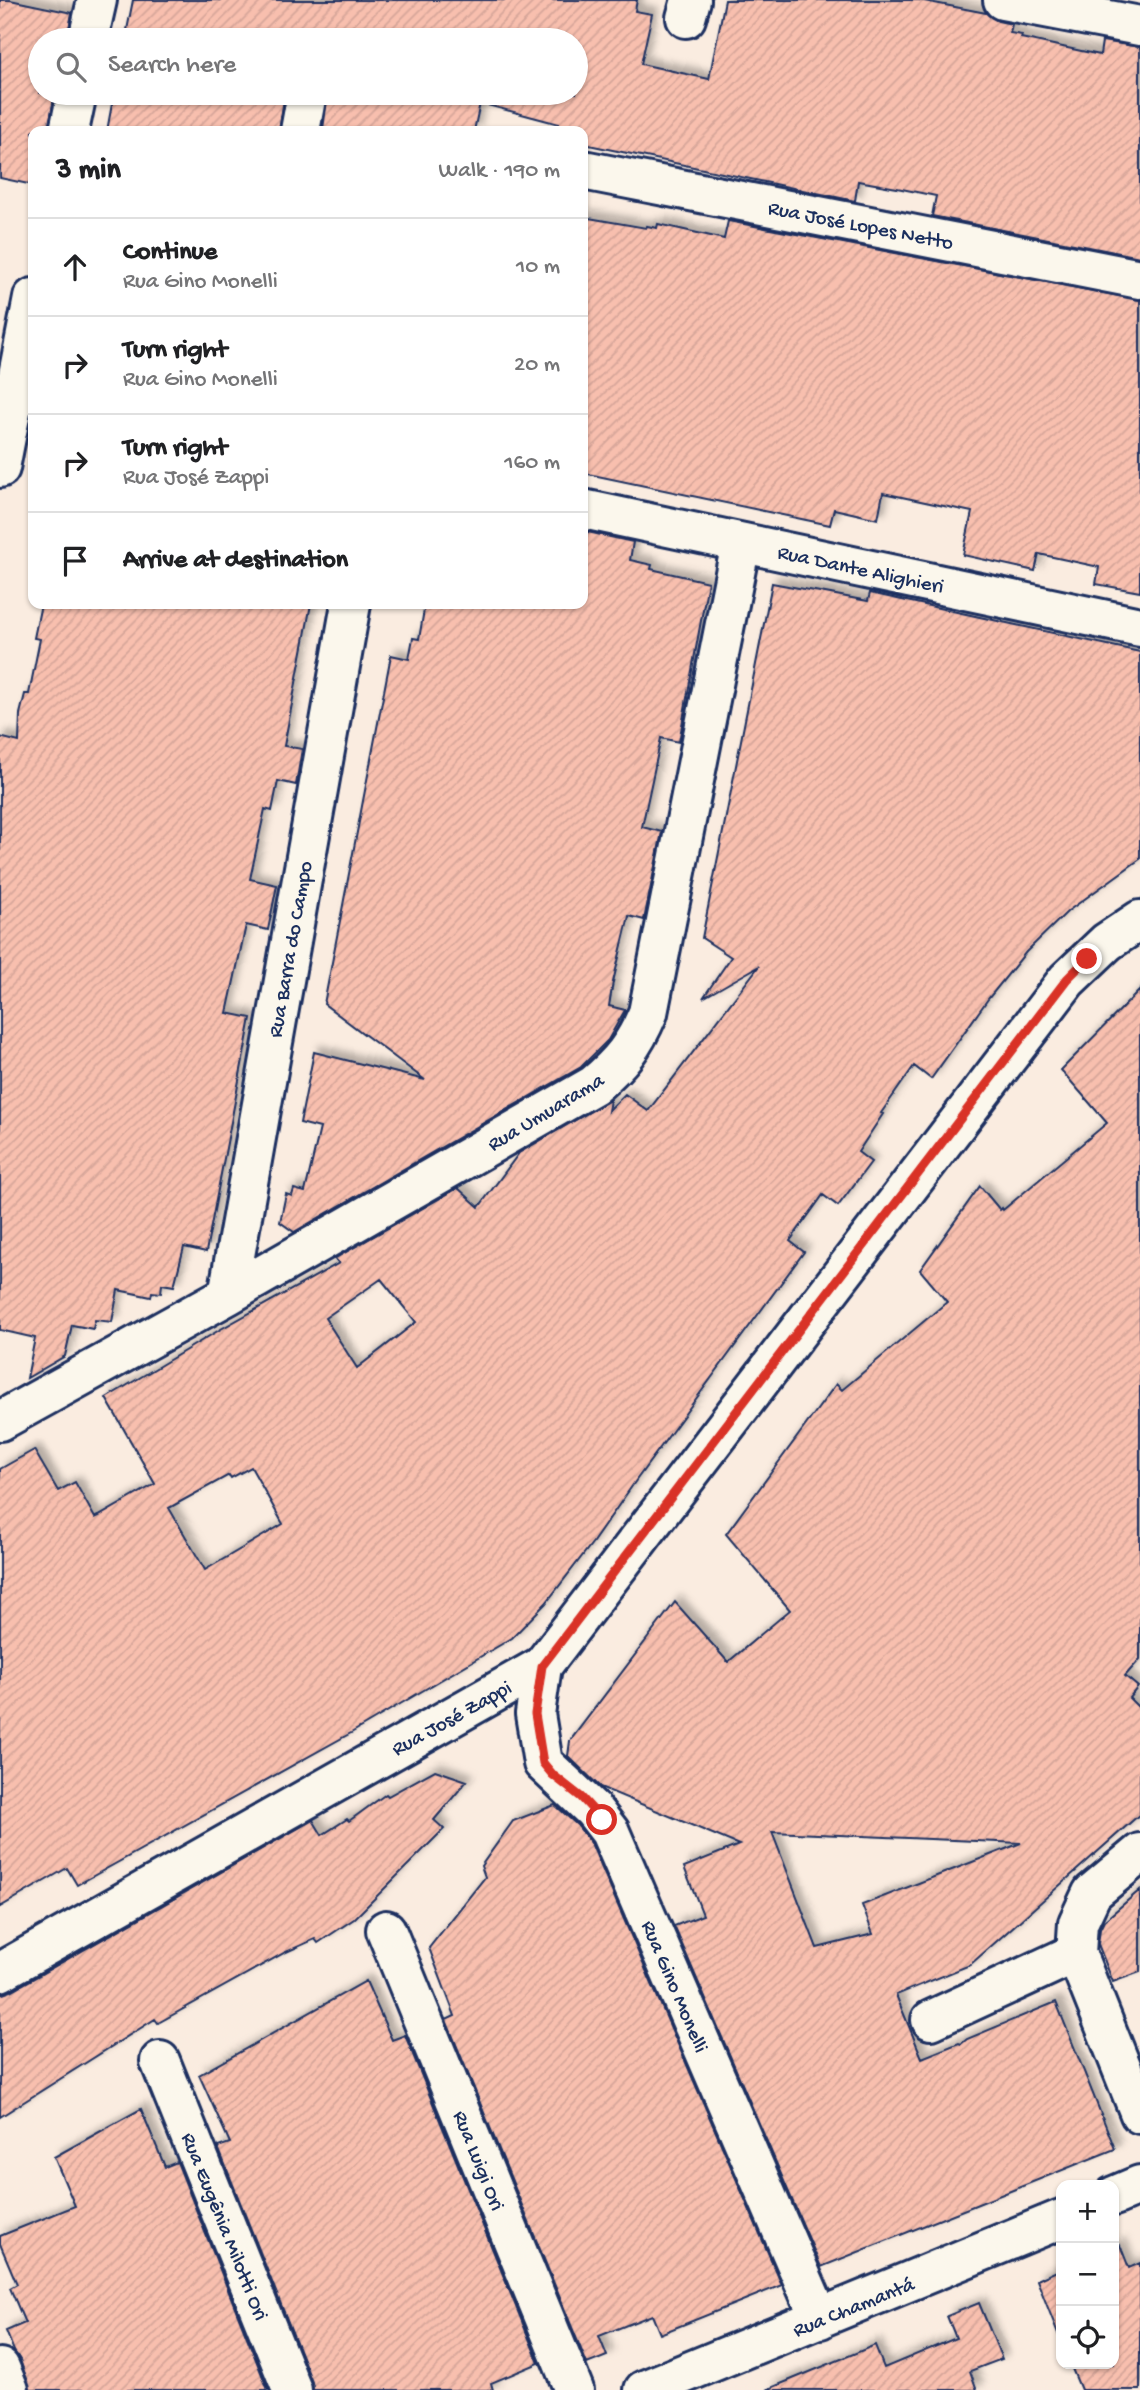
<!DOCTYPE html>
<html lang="en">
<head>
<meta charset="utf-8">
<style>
	body { margin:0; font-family:"Gochi Hand",sans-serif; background:#f6f6f6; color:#202124 }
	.controls { position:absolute; right:21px; bottom:21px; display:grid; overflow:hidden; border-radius:14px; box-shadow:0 2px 5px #0004 }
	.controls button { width:63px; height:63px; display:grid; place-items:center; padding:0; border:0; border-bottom:2px solid #e0e0e0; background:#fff; color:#202124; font:35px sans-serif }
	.stop { position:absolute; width:21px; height:21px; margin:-16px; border:5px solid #d93025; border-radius:50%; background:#fff }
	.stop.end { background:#d93025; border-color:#fff; box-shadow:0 2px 7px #0008 }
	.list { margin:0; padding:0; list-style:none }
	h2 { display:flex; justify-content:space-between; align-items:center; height:91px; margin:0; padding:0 28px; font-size:30px }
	h2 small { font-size:23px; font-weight:400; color:#757577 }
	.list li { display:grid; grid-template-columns:46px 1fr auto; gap:21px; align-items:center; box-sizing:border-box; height:98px; padding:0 28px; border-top:2px solid #e0e0e0 }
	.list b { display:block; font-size:26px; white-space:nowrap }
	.list p { margin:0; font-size:23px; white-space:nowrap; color:#757577 }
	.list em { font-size:23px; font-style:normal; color:#757577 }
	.icon { flex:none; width:38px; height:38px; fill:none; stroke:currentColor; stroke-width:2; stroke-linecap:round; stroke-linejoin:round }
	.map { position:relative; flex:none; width:1140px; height:2390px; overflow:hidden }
	.search { position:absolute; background:#fff; box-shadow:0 2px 5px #0004; left:28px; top:28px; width:560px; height:77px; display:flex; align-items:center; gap:18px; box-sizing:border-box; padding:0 24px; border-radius:38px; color:#757577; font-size:26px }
	.panel { position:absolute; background:#fff; box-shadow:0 2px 5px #0004; left:28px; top:126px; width:560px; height:483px; border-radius:14px }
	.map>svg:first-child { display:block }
	.building { fill:url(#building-hatch); stroke:#1b2f5e; stroke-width:2; fill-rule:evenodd; filter:url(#shadow) }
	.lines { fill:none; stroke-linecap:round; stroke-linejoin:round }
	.minor-casing { stroke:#1b2f5e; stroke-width:44 }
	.minor { stroke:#fbf7ec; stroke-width:38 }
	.route { stroke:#d93025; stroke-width:9 }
	.labels { text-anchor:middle; stroke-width:5; stroke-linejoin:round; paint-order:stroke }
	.street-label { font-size:21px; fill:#1b2f5e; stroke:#fbf7ec }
</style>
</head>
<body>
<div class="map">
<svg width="1140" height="2390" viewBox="0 0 1140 2390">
	<defs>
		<pattern id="building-hatch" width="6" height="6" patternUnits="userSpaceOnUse" patternTransform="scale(1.75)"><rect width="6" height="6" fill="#f8bfae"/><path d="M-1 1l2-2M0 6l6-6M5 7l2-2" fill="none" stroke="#d4a498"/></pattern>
		<filter id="shadow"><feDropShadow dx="6" dy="-6" stdDeviation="3.5" flood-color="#0004"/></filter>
	</defs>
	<rect width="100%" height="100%" fill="#faece0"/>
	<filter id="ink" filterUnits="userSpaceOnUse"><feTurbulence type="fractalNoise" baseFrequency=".0143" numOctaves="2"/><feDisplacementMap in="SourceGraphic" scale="14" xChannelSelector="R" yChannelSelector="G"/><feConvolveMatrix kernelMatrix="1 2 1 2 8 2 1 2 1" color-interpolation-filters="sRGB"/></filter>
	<g filter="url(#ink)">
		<!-- building -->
		<path class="building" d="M 0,0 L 10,0 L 72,13 L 67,40 L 40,40 L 40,93 L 55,93 L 48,131 L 33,131 L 33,185 L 0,178 Z
			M 133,0 L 637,0 L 635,11 L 652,14 L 641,64 L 709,79 L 725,0 L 919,0 L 986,13 L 998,21 L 1012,24 L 1010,33 L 1022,35 L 1021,38 L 1100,55 L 1102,41 L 1140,47 L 1140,257 L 932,216 L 936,196 L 897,188 L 858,181 L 855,201 L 584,144 L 587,131 L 557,131 L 559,124 L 480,103 L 474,131 L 332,131 L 323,129 L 328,93 L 576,93 L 576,40 L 125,40 Z
			M 114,93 L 285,93 L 279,131 L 107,131 Z
			M 583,217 L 646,228 L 647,226 L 657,228 L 658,224 L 724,239 L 728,221 L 1140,300 L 1140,592 L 1096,584 L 1099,567 L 1039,554 L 1035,571 L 963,555 L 972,512 L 883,493 L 878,519 L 834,509 L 830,525 L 583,473 Z
			M 583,531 L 633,542 L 630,560 L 652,565 L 651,569 L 708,582 L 679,742 L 661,738 L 642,827 L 662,832 L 644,920 L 629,916 L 613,982 L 609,1006 L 625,1010 L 608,1040 L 581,1067 L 294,1232 L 280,1222 L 286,1194 L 292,1196 L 294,1189 L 305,1192 L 320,1128 L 300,1123 L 314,1052 L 425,1080 L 324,1004 L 391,655 L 409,659 L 413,638 L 419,639 L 425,604 L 583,604 Z
			M 772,583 L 868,601 L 870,593 L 1140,652 L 1140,859 L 1068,911 L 1026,952 L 988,999 L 931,1079 L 914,1066 L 881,1113 L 883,1114 L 858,1152 L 871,1162 L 838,1206 L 823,1195 L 790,1241 L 804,1252 L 637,1479 L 593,1542 L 546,1603 L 512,1638 L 351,1733 L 77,1885 L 67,1868 L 0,1907 L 0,1469 L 34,1450 L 58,1491 L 75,1482 L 95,1518 L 99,1516 L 155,1484 L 106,1398 L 221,1329 L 339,1263 L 334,1259 L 458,1188 L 479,1207 L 519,1153 L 610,1100 L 608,1111 L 625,1094 L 648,1111 L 759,966 L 703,998 L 731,957 L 702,938 ZM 381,1279 L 416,1322 L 357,1368 L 325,1318 ZM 251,1467 L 283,1524 L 205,1570 L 169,1508 L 229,1475 L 231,1478 Z
			M 41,604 L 311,604 L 284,746 L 302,749 L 296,785 L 278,781 L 272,811 L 265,809 L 250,879 L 277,885 L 268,930 L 246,925 L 227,1013 L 251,1018 L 206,1252 L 184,1247 L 174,1286 L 162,1284 L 161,1293 L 152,1292 L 151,1297 L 118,1290 L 112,1322 L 95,1320 L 93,1329 L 72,1325 L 65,1356 L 27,1378 L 35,1338 L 0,1330 L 0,737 L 19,742 L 20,714 L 25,694 L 29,694 L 40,639 L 34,638 Z
			M 1140,990 L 1140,1659 L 1125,1676 L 1138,1687 L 1129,1698 L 1140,1709 L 1140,1814 L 970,1965 L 896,1995 L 922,2058 L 959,2043 L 961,2044 L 967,2039 L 1056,2002 L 1115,2149 L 821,2267 L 674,1926 L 703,1915 L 684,1867 L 739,1845 L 600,1787 L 568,1756 L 570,1741 L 675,1602 L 728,1662 L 790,1610 L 726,1534 L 836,1384 L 842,1390 L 947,1302 L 920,1270 L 980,1186 L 1000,1210 L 1002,1208 L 1003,1210 L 1107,1123 L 1061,1070 ZM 772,1832 L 1021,1843 L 862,1905 L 873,1934 L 817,1948 Z
			M 435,1770 L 467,1781 L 434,1820 L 444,1829 L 354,1919 L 318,1943 L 315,1939 L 284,1953 L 158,2023 L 155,2019 L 0,2117 L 0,1995 L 11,1991 L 313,1820 L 322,1835 L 347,1819 L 349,1821 L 386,1794 L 388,1796 Z
			M 555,1805 L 577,1825 L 591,1843 L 782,2285 L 660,2334 L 652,2315 L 599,2336 L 607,2356 L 587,2364 L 446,2020 L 455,2016 L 429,1948 L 485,1877 L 481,1866 L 513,1821 Z
			M 1140,1890 L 1140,1972 L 1113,1982 L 1098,1944 L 1100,1929 L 1104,1921 Z
			M 366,1981 L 392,2040 L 405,2035 L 539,2363 L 491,2383 L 493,2390 L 313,2390 L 312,2382 L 218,2147 L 230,2143 L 199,2075 Z
			M 141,2109 L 165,2167 L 177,2162 L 268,2390 L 30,2390 L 20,2360 L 14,2351 L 6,2331 L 25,2323 L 10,2288 L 17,2284 L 0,2244 L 0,2236 L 75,2206 L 54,2157 Z
			M 1120,2245 L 1129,2268 L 1140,2263 L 1140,2390 L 1081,2390 L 1070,2364 L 1114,2364 L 1114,2247 Z
			M 1061,2269 L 1061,2341 L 1037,2280 Z
			M 979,2303 L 1002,2359 L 970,2371 L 977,2390 L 766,2390 L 875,2345 L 884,2368 L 956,2338 L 947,2316 Z"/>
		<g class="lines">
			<!-- minor casing -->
			<g class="minor-casing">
				<path id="minor" d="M 1003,0 L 1140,26
					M 686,18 L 691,0
					M 88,40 L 97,0
					M 69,131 L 77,93
					M 300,131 L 307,93
					M 583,170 L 1140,279
					M 0,468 L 33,298
					M 583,509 L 1140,627
					M 228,1295 L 351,604
					M 0,1421 L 228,1295 L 594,1085 C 621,1062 634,1046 648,1013 L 741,543
					M 542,1666 L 535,1714 L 543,1763 L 593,1810 L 610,1832 L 820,2319
					M 1140,1853 L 1092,1893 L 1078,1923 L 1076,1953 L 1140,2114
					M 386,1930 L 574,2390
					M 0,1972 L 542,1666 L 1067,980 L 1107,942 L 1140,920
					M 931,2020 L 1076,1953
					M 160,2061 L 292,2390
					M 1114,2196 L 1140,2185
					M 0,2368 L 9,2390
					M 644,2390 L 1061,2219"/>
			</g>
			<!-- minor -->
			<use href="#minor" class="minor"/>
		</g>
	</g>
	<g class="lines" filter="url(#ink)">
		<!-- route -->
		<path class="route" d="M 602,1820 L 581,1797 L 553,1775 L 543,1763 L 535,1714 L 542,1666 L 1067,979 L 1087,959"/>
	</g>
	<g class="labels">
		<!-- street labels -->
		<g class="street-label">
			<text transform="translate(861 224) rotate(11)" y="7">Rua José Lopes Netto</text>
			<text transform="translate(861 568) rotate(12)" y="7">Rua Dante Alighieri</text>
			<text transform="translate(289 949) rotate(-80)" y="7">Rua Barra do Campo</text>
			<text transform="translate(545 1111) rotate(-31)" y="7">Rua Umuarama</text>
			<text transform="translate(451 1717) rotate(-29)" y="7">Rua José Zappi</text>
			<text transform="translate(676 1986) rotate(67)" y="7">Rua Gino Monelli</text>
			<text transform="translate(480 2160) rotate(68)" y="7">Rua Luigi Ori</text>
			<text transform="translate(226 2226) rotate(68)" y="7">Rua Eugênia Milotti Ori</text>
			<text transform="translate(853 2306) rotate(-22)" y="7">Rua Chamantá</text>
		</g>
	</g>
</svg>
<div class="controls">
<button>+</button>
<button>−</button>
<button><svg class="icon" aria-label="locate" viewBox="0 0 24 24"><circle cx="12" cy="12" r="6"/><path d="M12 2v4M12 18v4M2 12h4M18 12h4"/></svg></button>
</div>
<div class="stop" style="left:602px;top:1820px"></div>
<div class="stop end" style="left:1087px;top:959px"></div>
<div class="search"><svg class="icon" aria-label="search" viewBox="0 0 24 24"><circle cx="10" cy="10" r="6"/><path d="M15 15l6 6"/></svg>Search here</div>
<section class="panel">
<h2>3 min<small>Walk · 190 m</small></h2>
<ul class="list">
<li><svg class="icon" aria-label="ahead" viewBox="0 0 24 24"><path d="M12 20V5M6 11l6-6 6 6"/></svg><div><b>Continue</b><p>Rua Gino Monelli</p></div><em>10 m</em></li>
<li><svg class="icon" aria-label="right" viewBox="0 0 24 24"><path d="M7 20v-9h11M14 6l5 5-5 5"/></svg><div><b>Turn right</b><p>Rua Gino Monelli</p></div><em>20 m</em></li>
<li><svg class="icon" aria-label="right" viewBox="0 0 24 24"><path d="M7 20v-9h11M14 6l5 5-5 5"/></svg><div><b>Turn right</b><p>Rua José Zappi</p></div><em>160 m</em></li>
<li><svg class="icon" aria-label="arrive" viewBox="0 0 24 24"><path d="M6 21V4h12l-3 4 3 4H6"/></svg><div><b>Arrive at destination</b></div></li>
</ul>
</section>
</div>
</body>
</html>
